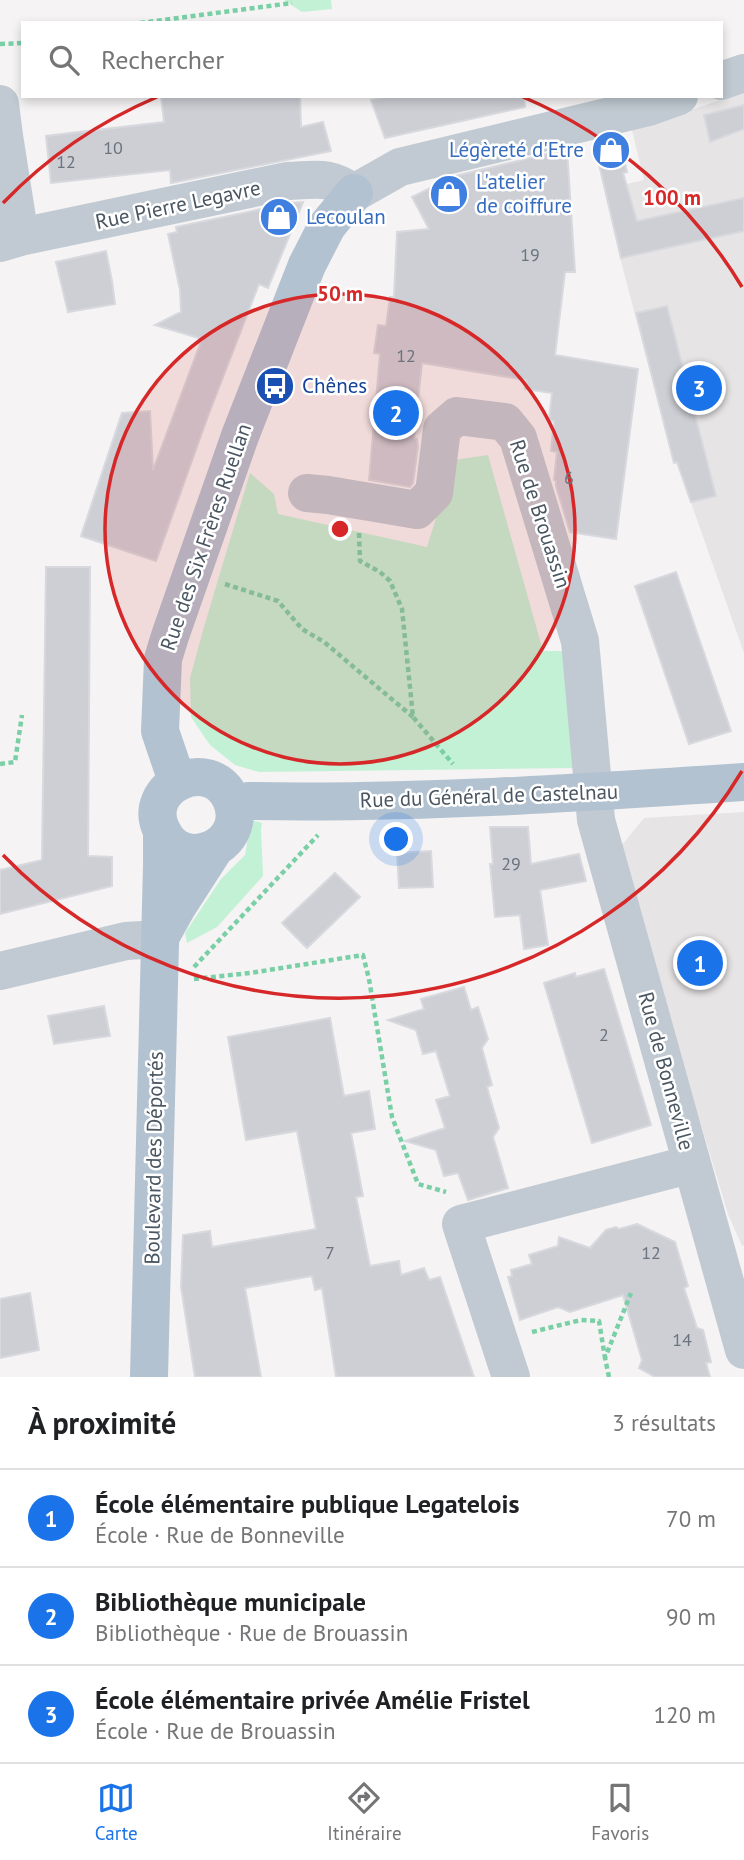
<!DOCTYPE html>
<html lang="fr">
<head>
<meta charset="utf-8">
<style>
	body { margin:0; font-family:"PT Sans",sans-serif; background:#f2f2f2; color:#202124 }
	.you { position:absolute; left:397px; top:840px; width:24px; height:24px; margin:-18px; border:5px solid #fff; border-radius:50%; background:#1a73e8; box-shadow:0 0 0 10px #1a73e833 }
	.badge { display:grid; place-items:center; width:46px; height:46px; border-radius:50%; background:#1a73e8; color:#fff; font-size:23px; font-weight:700 }
	.pin { position:absolute; translate:-50% -50%; border:4px solid #fff; box-shadow:0 2px 7px #0006 }
	.list { margin:0; padding:0; list-style:none }
	h2 { display:flex; justify-content:space-between; align-items:center; height:91px; margin:0; padding:0 28px; font-size:30px }
	h2 small { font-size:23px; font-weight:400; color:#757577 }
	.list li { display:grid; grid-template-columns:46px 1fr auto; gap:21px; align-items:center; box-sizing:border-box; height:98px; padding:0 28px; border-top:2px solid #e0e0e0 }
	.list b { display:block; font-size:26px; white-space:nowrap }
	.list p { margin:0; font-size:23px; white-space:nowrap; color:#757577 }
	.list em { font-size:23px; font-style:normal; color:#757577 }
	.icon { flex:none; width:38px; height:38px; fill:none; stroke:currentColor; stroke-width:2; stroke-linecap:round; stroke-linejoin:round }
	.map { position:relative; flex:none; width:744px; height:1377px; overflow:hidden }
	.search { position:absolute; background:#fff; box-shadow:0 4px 10px #0003; left:21px; right:21px; top:21px; height:77px; display:flex; align-items:center; gap:18px; box-sizing:border-box; padding:0 24px; border-radius:0px; color:#757577; font-size:26px }
	.sheet { height:385px; background:#fff }
	nav { display:flex; justify-content:space-around; align-items:center; box-sizing:border-box; height:98px; border-top:2px solid #e0e0e0; background:#fff; font-size:19px; color:#757577 }
	nav a { display:grid; justify-items:center; gap:4px }
	nav .on { color:#1a73e8 }
	.map>svg:first-child { display:block }
	.education { fill:#e6e4e5 }
	.green { fill:#c3f1d5 }
	.building { fill:#cdcfd5; stroke:#d7d9de; stroke-width:2 }
	.lines { fill:none; stroke-linecap:round; stroke-linejoin:round }
	.path { stroke:#7ad0a6; stroke-width:4.5; stroke-dasharray:5 3.5; stroke-linecap:butt }
	.minor { stroke:#c1cad2; stroke-width:38 }
	.major { stroke:#b3c2d1; stroke-width:38 }
	.ring { fill:none; stroke:#d62828; stroke-width:3.5 }
	.labels { text-anchor:middle; stroke-width:5; stroke-linejoin:round; paint-order:stroke }
	.number-label { font-size:18px; fill:#6b747e }
	.shop-label { font-size:21px; fill:#366cbe; stroke:#fff; text-anchor:start }
	.street-label { font-size:21px; fill:#4a5661; stroke:#fff }
	.transit-label { font-size:21px; fill:#164399; stroke:#fff; text-anchor:start }
	.centre { fill:#d62828; stroke:#fff; stroke-width:3.5 }
	.ring-label { font-size:21px; text-anchor:middle; font-weight:bold; fill:#d62828; stroke:#fff; stroke-width:5; stroke-linejoin:round; paint-order:stroke }
</style>
</head>
<body>
<div class="map">
<svg width="744" height="1377" viewBox="0 0 744 1377">
	<rect width="100%" height="100%" fill="#f5f3f3"/>
	<!-- education -->
	<path class="education" d="M 744,92 L 744,653 L 682,477 L 677,463 L 674,463 L 622,265 L 605,189 L 644,180 L 632,130 Z
		M 744,812 L 744,1245 L 742,1246 L 728,1214 L 688,1081 L 622,845 L 644,818 Z"/>
	<!-- green -->
	<path class="green" d="M 284,0 L 331,0 L 332,9 L 302,12 Z
		M 488,455 L 543,651 L 565,651 L 574,768 L 259,772 L 235,765 L 210,745 L 191,717 L 190,678 L 204,627 L 250,473 L 274,494 L 278,514 L 427,547 L 454,460 Z
		M 251,820 L 262,823 L 261,829 L 263,876 L 217,927 L 187,943 L 185,933 L 221,879 L 245,855 Z"/>
	<!-- building -->
	<path class="building" d="M 161,96 L 300,96 L 301,127 L 323,122 L 331,151 L 171,183 L 170,170 L 51,183 L 46,136 L 164,122 Z
		M 391,96 L 524,96 L 525,107 L 385,138 L 371,100 Z
		M 744,105 L 744,129 L 710,142 L 704,115 Z
		M 619,136 L 627,172 L 623,173 L 637,221 L 744,198 L 744,231 L 621,258 L 594,143 Z
		M 567,149 L 575,272 L 565,272 L 555,355 L 638,369 L 616,539 L 570,532 L 556,486 L 556,481 L 554,480 L 557,452 L 551,451 L 554,421 L 549,420 L 552,393 L 525,389 L 526,380 L 422,363 L 414,438 L 417,439 L 418,446 L 413,483 L 410,487 L 369,480 L 380,354 L 374,353 L 378,325 L 386,326 L 390,297 L 394,297 L 397,232 L 429,229 L 412,197 L 455,176 Z
		M 303,202 L 268,288 L 259,284 L 208,416 L 156,561 L 81,536 L 122,413 L 150,411 L 153,470 L 202,339 L 155,325 L 181,312 L 180,290 L 168,234 L 177,232 L 176,227 L 290,203 Z
		M 106,251 L 112,281 L 115,304 L 68,312 L 56,262 Z
		M 667,306 L 716,496 L 691,502 L 677,462 L 674,463 L 636,313 Z
		M 46,567 L 90,567 L 88,856 L 112,857 L 112,886 L 0,914 L 0,870 L 42,860 Z
		M 676,572 L 731,731 L 689,744 L 635,586 Z
		M 490,827 L 528,827 L 531,864 L 579,854 L 586,881 L 540,890 L 548,945 L 524,949 L 520,915 L 495,917 L 490,864 L 493,864 Z
		M 431,851 L 433,887 L 399,888 L 397,853 Z
		M 335,873 L 360,897 L 307,948 L 282,923 Z
		M 604,969 L 651,1125 L 592,1143 L 544,983 L 575,973 L 576,977 Z
		M 464,987 L 471,1010 L 478,1007 L 488,1039 L 482,1048 L 492,1085 L 487,1087 L 499,1128 L 493,1137 L 508,1188 L 468,1200 L 458,1173 L 444,1176 L 436,1150 L 405,1141 L 445,1128 L 436,1100 L 450,1096 L 436,1051 L 423,1054 L 416,1030 L 388,1020 L 424,1009 L 421,999 Z
		M 104,1006 L 110,1036 L 54,1044 L 48,1016 Z
		M 330,1018 L 344,1096 L 369,1091 L 375,1129 L 351,1133 L 363,1196 L 356,1197 L 370,1266 L 399,1261 L 401,1275 L 424,1268 L 429,1280 L 440,1277 L 474,1377 L 336,1377 L 322,1288 L 315,1290 L 312,1276 L 245,1288 L 261,1377 L 195,1377 L 181,1287 L 183,1235 L 210,1231 L 212,1247 L 316,1229 L 297,1131 L 246,1140 L 228,1037 Z
		M 637,1224 L 675,1242 L 688,1286 L 684,1288 L 697,1328 L 703,1330 L 711,1362 L 706,1363 L 710,1377 L 655,1377 L 639,1368 L 642,1360 L 623,1295 L 570,1312 L 558,1307 L 520,1320 L 508,1277 L 512,1276 L 511,1270 L 532,1264 L 529,1255 L 558,1246 L 559,1237 L 590,1248 L 606,1230 L 616,1227 L 619,1229 Z
		M 30,1293 L 39,1350 L 0,1358 L 0,1299 Z"/>
	<g class="lines">
		<!-- path -->
		<path class="path" d="M 140,23 L 292,3
			M 0,44 L 23,43
			M 359,533 L 360,561 L 380,572 L 390,581 L 402,609 L 413,717 L 453,764
			M 225,584 L 278,601 L 302,629 L 324,642 L 413,717
			M 0,764 L 15,762 L 22,715
			M 194,967 L 318,835
			M 194,979 L 250,973 L 363,955 L 369,979 L 392,1117 L 418,1184 L 446,1192
			M 532,1332 L 581,1320 L 599,1321 L 605,1358
			M 609,1377 L 605,1358 L 631,1293"/>
		<!-- minor -->
		<path class="minor" d="M 721,81 L 744,73
			M 0,104 L 4,136 L 20,237
			M 0,243 L 20,237 L 287,181 C 317,180 329,175 354,193 L 400,167 L 648,107 L 679,96
			M 307,493 L 328,495 L 417,510 L 434,493 L 442,429 L 457,416 L 505,422 L 518,438 L 580,641 L 596,820 L 744,1350
			M 0,971 L 126,941 L 159,939
			M 511,1377 L 461,1224 L 692,1164"/>
		<!-- major -->
		<path class="major" d="M 177,781 L 160,731 L 163,659 L 170,636 L 240,436 L 307,265 L 327,226 L 354,193
			M 234,807 L 249,801 C 414,804 580,793 744,782
			M 162,934 L 177,907 L 215,848
			M 149,1377 L 162,866 L 162,831 C 139,787 210,753 231,799 C 251,845 183,876 162,831"/>
	</g>
	<!-- distance rings -->
	<circle cx="340" cy="529" r="235" fill="#d62828" fill-opacity=".12"/>
	<g class="ring">
		<circle cx="340" cy="529" r="235"/>
		<path d="M742 771A469 469 0 0 1 3 855M3 203A469 469 0 0 1 157 97M523 97A469 469 0 0 1 742 287"/>
	</g>
	<!-- icons -->
	<defs>
		<g id="shop-disc" transform="scale(2.0125)"><circle r="9.5" fill="#3f7fe0" stroke="#fff"/><path d="M-5-2.5h2.3a2.7 3.5 0 0 1 5.4 0H5L5.5 6h-11ZM-1.5-2.5h3a1.5 2.3 0 0 0-3 0Z" fill="#fff"/></g>
		<g id="bus-disc" transform="scale(2.0125)"><circle r="9.5" fill="#1a4fb4" stroke="#fff"/><path d="M-5-6H5V4H4V6H2V4H-2V6H-4V4H-5ZM-3.5-4V0h7V-4ZM-3.5 1.2v1.5H-2V1.2ZM2 1.2v1.5H3.5V1.2Z" fill="#fff"/></g>
	</defs>
	<g fill-rule="evenodd">
		<use href="#shop-disc" x="611" y="150"/>
		<use href="#shop-disc" x="449" y="194"/>
		<use href="#shop-disc" x="279" y="217"/>
		<use href="#bus-disc" x="275" y="386"/>
	</g>
	<g class="labels">
		<!-- number labels -->
		<g class="number-label">
			<text x="113" y="154">10</text>
			<text x="66" y="168">12</text>
			<text x="530" y="261">19</text>
			<text x="406" y="362">12</text>
			<text x="569" y="484">6</text>
			<text x="511" y="870">29</text>
			<text x="604" y="1041">2</text>
			<text x="330" y="1259">7</text>
			<text x="651" y="1259">12</text>
			<text x="682" y="1346">14</text>
		</g>
		<!-- shop labels -->
		<g class="shop-label">
			<text x="584" y="157" text-anchor="end">Légèreté d'Etre</text>
			<text x="476" y="189">L'atelier<tspan x="476" dy="24">de coiffure</tspan></text>
			<text x="306" y="224">Lecoulan</text>
		</g>
		<!-- street labels -->
		<g class="street-label">
			<text transform="translate(178 205) rotate(-12)" y="7">Rue Pierre Legavre</text>
			<text transform="translate(540 514) rotate(72)" y="7">Rue de Brouassin</text>
			<text transform="translate(206 537) rotate(-71)" y="7">Rue des Six Frères Ruellan</text>
			<text transform="translate(489 796) rotate(-2)" y="7">Rue du Général de Castelnau</text>
			<text transform="translate(666 1071) rotate(75)" y="7">Rue de Bonneville</text>
			<text transform="translate(154 1158) rotate(-89)" y="7">Boulevard des Déportés</text>
		</g>
		<!-- transit labels -->
		<g class="transit-label">
			<text x="302" y="393">Chênes</text>
		</g>
	</g>
	<circle cx="340" cy="529" r="10" class="centre"/>
	<g class="ring-label">
		<text x="672" y="205">100 m</text>
		<text x="340" y="301">50 m</text>
	</g>
</svg>
<div class="you"></div>
<div class="pin badge" style="left:700px;top:963px">1</div>
<div class="pin badge" style="left:396px;top:413px">2</div>
<div class="pin badge" style="left:699px;top:388px">3</div>
<div class="search"><svg class="icon" aria-label="search" viewBox="0 0 24 24"><circle cx="10" cy="10" r="6"/><path d="M15 15l6 6"/></svg>Rechercher</div>
</div>
<section class="sheet">
<h2>À proximité<small>3 résultats</small></h2>
<ul class="list">
<li><span class="badge">1</span><div><b>École élémentaire publique Legatelois</b><p>École · Rue de Bonneville</p></div><em>70 m</em></li>
<li><span class="badge">2</span><div><b>Bibliothèque municipale</b><p>Bibliothèque · Rue de Brouassin</p></div><em>90 m</em></li>
<li><span class="badge">3</span><div><b>École élémentaire privée Amélie Fristel</b><p>École · Rue de Brouassin</p></div><em>120 m</em></li>
</ul>
</section>
<nav>
<a class="on"><svg class="icon" aria-label="map" viewBox="0 0 24 24"><path d="M3 6l6-2 6 2 6-2v14l-6 2-6-2-6 2zM9 4v14M15 6v14"/></svg>Carte</a>
<a><svg class="icon" aria-label="directions" viewBox="0 0 24 24"><path d="M12 3l9 9-9 9-9-9zM9 14v-3h6M13 9l2 2-2 2"/></svg>Itinéraire</a>
<a><svg class="icon" aria-label="saved" viewBox="0 0 24 24"><path d="M7 4h10v16l-5-4-5 4z"/></svg>Favoris</a>
</nav>
</body>
</html>
